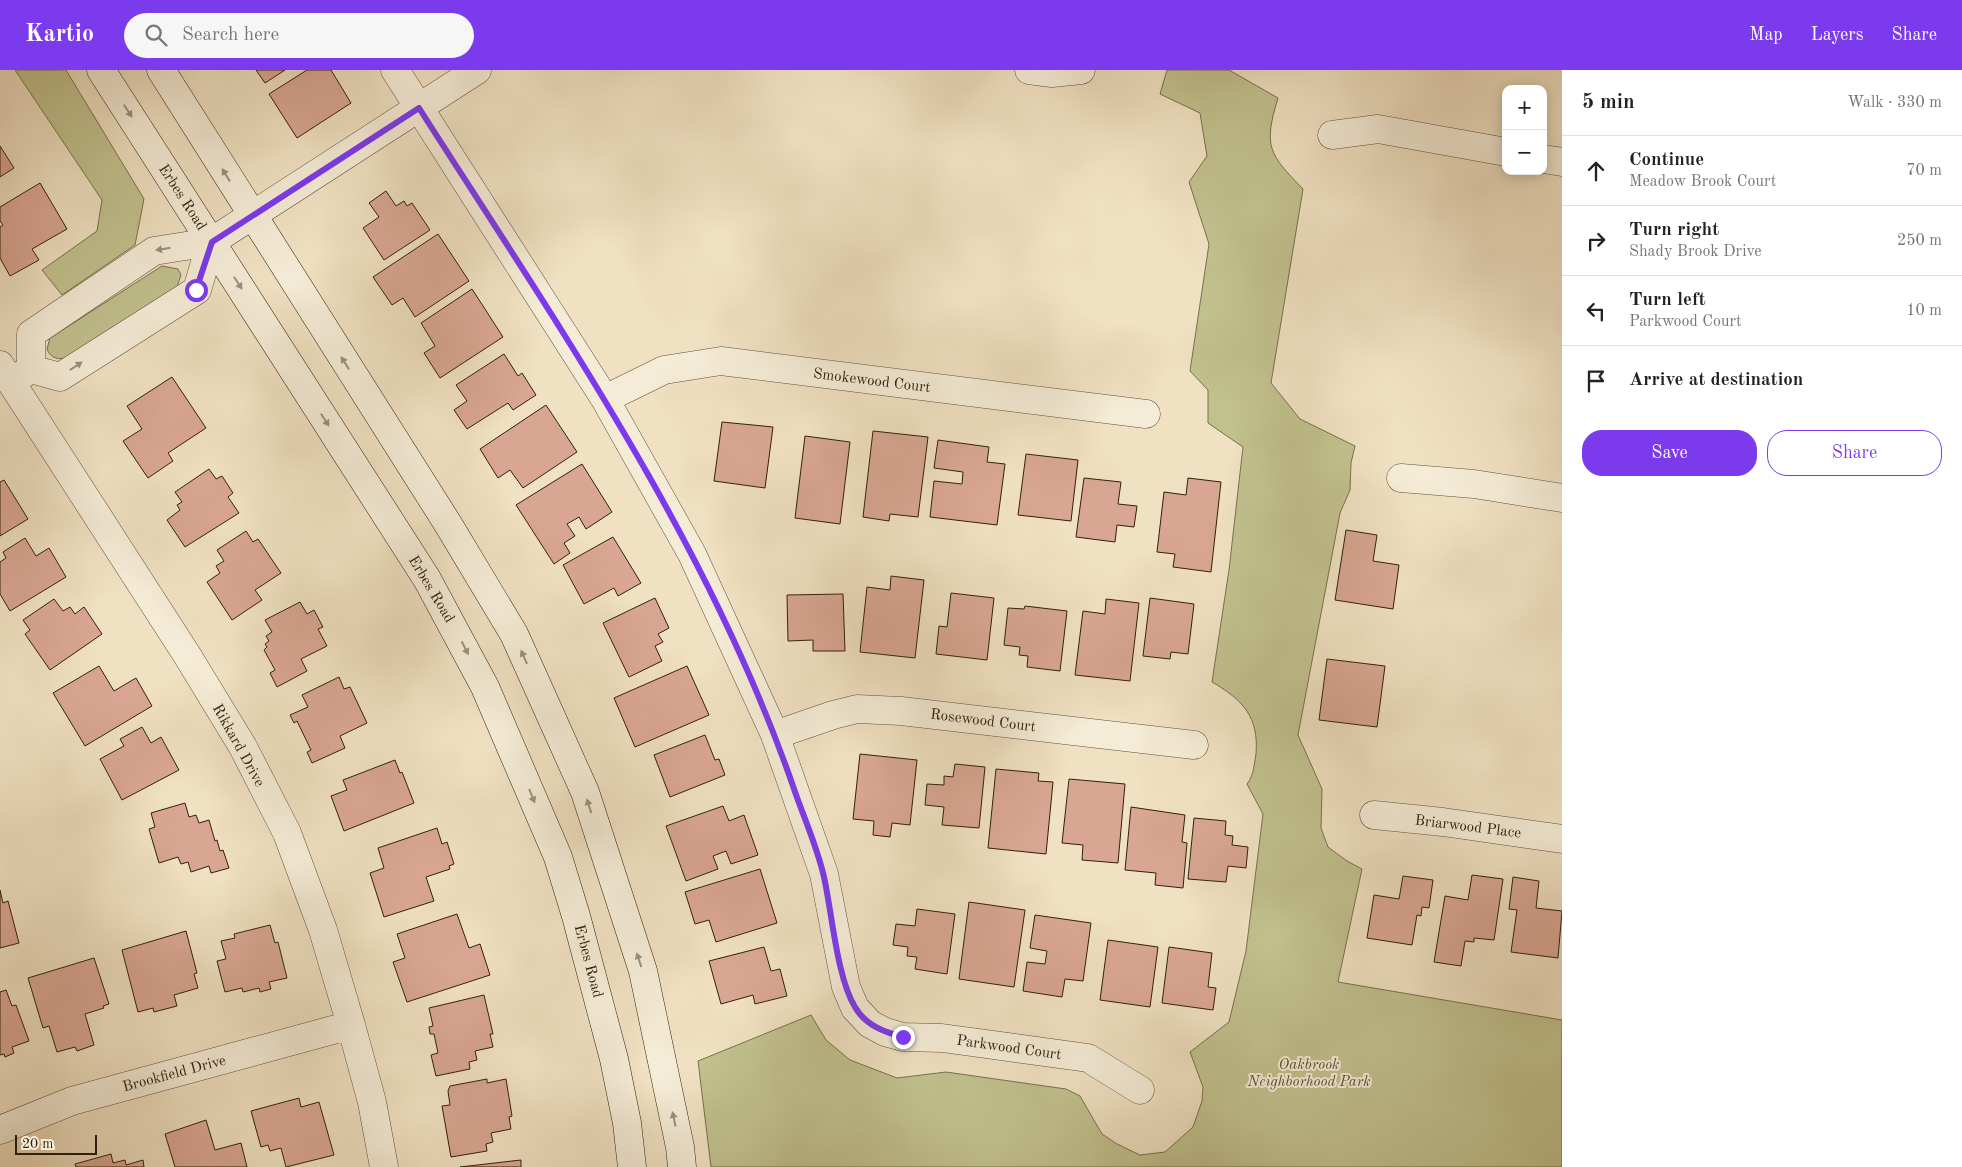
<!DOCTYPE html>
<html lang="en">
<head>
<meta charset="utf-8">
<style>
	body { margin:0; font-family:"Old Standard TT",serif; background:#f6f6f6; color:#222 }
	.controls { position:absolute; right:15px; top:15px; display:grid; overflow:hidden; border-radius:10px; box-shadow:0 2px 12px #0003 }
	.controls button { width:45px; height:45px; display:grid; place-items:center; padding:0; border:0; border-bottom:1px solid #e0e0e0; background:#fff; color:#222; font:25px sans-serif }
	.scale { position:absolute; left:15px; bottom:12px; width:82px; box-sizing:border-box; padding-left:5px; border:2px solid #30200c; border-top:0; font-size:14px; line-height:18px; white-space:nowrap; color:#30200c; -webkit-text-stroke:4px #f5ecd7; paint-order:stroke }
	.stop { position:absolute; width:15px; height:15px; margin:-11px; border:4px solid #7c3aed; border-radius:50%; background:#fff }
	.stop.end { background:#7c3aed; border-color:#fff; box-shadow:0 1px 5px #0008 }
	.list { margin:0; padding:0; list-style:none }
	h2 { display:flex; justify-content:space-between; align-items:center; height:65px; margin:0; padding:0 20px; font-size:21px }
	h2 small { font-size:16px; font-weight:400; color:#767676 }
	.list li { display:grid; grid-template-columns:32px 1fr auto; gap:15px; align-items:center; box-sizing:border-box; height:70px; padding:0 20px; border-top:1px solid #e0e0e0 }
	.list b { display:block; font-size:19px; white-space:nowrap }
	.list p { margin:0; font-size:16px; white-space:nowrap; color:#767676 }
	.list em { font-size:16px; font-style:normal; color:#767676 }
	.actions { display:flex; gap:10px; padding:15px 20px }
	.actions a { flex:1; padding:11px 0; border:1px solid #7c3aed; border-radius:20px; text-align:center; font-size:18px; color:#7c3aed }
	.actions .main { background:#7c3aed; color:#fff }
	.icon { flex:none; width:28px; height:28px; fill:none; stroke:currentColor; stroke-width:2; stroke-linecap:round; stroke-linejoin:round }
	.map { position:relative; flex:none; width:1562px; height:1097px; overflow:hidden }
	header { display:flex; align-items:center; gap:30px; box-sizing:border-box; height:70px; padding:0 25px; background:#7c3aed; color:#fff }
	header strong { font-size:24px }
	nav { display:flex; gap:28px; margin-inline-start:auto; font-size:18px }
	.search { width:350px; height:45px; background:#f6f6f6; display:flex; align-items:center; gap:12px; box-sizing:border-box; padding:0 18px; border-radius:28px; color:#767676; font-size:19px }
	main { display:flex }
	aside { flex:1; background:#fff }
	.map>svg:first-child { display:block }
	.green { fill:#c1c18e; stroke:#78704d }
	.building { fill:#d9a693; stroke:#30200c }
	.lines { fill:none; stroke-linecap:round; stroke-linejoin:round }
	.street-casing { stroke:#60503a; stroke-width:29 }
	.secondary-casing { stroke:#30200c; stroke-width:29 }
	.street { stroke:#f5ecd7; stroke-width:28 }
	.secondary { stroke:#f5ecd7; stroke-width:28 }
	.oneway { fill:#9c907c }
	.route { stroke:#7c3aed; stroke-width:6 }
	.labels { text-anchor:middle; stroke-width:4; stroke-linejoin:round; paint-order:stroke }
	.street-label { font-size:15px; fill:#30200c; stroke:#f5ecd7 }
	.park-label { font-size:15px; font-style:italic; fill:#5c5033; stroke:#f5ecd7 }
</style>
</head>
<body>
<header>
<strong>Kartio</strong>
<div class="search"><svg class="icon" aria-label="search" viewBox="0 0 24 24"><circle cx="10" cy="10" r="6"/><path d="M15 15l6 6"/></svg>Search here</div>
<nav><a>Map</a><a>Layers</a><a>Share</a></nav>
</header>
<main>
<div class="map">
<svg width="1562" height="1097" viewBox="0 0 1562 1097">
	<rect width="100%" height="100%" fill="#f0e1c2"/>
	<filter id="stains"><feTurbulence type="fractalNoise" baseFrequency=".004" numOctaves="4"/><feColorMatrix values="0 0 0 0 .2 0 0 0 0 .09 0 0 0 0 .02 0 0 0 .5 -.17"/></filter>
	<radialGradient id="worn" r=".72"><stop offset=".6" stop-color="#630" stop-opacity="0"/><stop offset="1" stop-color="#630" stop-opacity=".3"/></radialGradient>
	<!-- green -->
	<path class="green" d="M 15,0 L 66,0 L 144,129 L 135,175 L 62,225 L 42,200 L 97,161 L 102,130 Z
		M 1167,0 L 1229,0 L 1278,28 C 1263,77 1269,84 1303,119 L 1271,313 L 1300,349 L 1355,376 L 1351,393 L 1350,420 L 1340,443 L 1298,665 L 1322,719 L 1321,758 L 1328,777 L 1347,791 L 1362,799 L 1338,912 L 1562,950 L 1562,1097 L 711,1097 L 698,991 L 811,945 L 826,970 L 850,990 L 897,1008 L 946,1002 L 1066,1019 L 1080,1026 L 1102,1064 L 1117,1074 L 1140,1085 L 1165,1082 L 1193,1057 L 1202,1031 L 1203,1017 L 1190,982 L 1229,952 L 1246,881 L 1263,744 L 1247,714 C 1254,705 1254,695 1256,684 C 1259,647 1243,630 1212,612 L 1229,500 L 1243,377 L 1208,353 L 1208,320 L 1190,301 L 1209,174 L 1189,112 L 1207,86 L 1200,43 L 1160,24 Z
		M 162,196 L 178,199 L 181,205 L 177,217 L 65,288 C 56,290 50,287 47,279 L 50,268 Z"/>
	<!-- building -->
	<path class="building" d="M 256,0 L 285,0 L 265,13 Z
		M 307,0 L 331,0 L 351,33 L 297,68 L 269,24 Z
		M 0,76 L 14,98 L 0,107 Z
		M 40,113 L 67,159 L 32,179 L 39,190 L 10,206 L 0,188 L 0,157 L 3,155 L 0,151 L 0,137 Z
		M 386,121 L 396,136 L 404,131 L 407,136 L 412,133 L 430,160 L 384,190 L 363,158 L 379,147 L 369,133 Z
		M 438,164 L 469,211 L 415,247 L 403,228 L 392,235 L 373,207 Z
		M 472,219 L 503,267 L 440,308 L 424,283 L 435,276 L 421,253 Z
		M 504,284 L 518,306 L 522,303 L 536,325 L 513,340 L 508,333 L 467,359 L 454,340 L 467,331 L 456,315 Z
		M 172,307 L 206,358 L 168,383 L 173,391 L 148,408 L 123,371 L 142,359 L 127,336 Z
		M 546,335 L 577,382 L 523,418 L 510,400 L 498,408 L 480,379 Z
		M 722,352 L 773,357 L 765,418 L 714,411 Z
		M 873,361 L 928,367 L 918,447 L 890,444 L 889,451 L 863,447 Z
		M 805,366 L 850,372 L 840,454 L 795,448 Z
		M 938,370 L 989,377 L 987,392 L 1005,394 L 997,455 L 930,447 L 934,411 L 962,414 L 963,402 L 934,398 Z
		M 1026,384 L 1078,390 L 1071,451 L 1018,445 Z
		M 582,394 L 612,442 L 586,459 L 579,447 L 567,454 L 575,466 L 564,473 L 570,483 L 554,494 L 516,435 Z
		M 209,399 L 216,409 L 222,406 L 233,423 L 228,427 L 239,443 L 185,477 L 167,450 L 180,440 L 177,435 L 182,432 L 175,422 Z
		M 1084,408 L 1121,412 L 1118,434 L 1137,436 L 1134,457 L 1117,455 L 1115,472 L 1076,467 Z
		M 1188,408 L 1221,412 L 1211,502 L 1173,497 L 1175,484 L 1157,482 L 1164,422 L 1186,425 Z
		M 4,410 L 28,449 L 0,466 L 0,412 Z
		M 1346,460 L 1377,465 L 1373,491 L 1399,495 L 1393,539 L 1335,530 Z
		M 246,461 L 253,472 L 258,469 L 281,503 L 255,520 L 262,530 L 232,550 L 207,512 L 220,503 L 216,496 L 224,491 L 217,480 Z
		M 613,467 L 641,513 L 618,526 L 614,518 L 584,534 L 563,495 Z
		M 25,468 L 36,486 L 49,478 L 66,507 L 10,541 L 0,524 L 0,492 L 6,488 L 3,482 Z
		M 891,506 L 924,510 L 915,588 L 860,582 L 867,517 L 890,520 Z
		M 951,523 L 994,528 L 987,590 L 936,584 L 939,556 L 947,557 Z
		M 843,524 L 845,581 L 813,581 L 813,570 L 788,571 L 787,525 Z
		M 655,528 L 669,558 L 658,564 L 663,572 L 655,576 L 662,591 L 629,607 L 603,553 Z
		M 1150,528 L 1194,534 L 1188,584 L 1171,582 L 1170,589 L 1143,586 Z
		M 54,529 L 63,541 L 70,537 L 75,544 L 84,537 L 102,564 L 50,600 L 25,564 L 30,560 L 23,550 Z
		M 1106,529 L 1139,533 L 1130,611 L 1075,605 L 1083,541 L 1105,544 Z
		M 300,532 L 307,544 L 314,540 L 323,557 L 318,559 L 327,576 L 301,589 L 307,601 L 277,617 L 270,603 L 275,600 L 264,580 L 267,577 L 265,574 L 269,571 L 266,566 L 272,562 L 265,550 Z
		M 1025,536 L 1067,541 L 1060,601 L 1027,597 L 1028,586 L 1019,585 L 1020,577 L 1004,575 L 1008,538 L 1024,539 Z
		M 1327,589 L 1385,596 L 1377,657 L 1319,650 Z
		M 99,596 L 114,621 L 136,608 L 152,636 L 85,676 L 53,623 Z
		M 687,596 L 709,645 L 635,677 L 614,628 Z
		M 339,607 L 344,619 L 350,617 L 367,653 L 340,666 L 345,678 L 312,693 L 307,682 L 311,680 L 297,651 L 294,653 L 290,645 L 308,637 L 302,625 Z
		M 142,657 L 151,673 L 161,667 L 179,700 L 122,730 L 100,689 L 124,676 L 120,669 Z
		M 705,665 L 715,690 L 719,689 L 725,705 L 670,727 L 654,685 Z
		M 860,684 L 917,690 L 910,755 L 892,753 L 890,767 L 873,765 L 874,751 L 853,749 Z
		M 395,690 L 400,703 L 402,702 L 414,733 L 344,761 L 331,726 L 347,720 L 343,710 Z
		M 955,694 L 985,697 L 979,758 L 942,755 L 944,737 L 925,735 L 927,714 L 944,715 L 944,706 L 953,707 Z
		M 996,699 L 1039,703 L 1038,711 L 1053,712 L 1046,784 L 988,778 Z
		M 1069,709 L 1125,714 L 1118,793 L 1082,790 L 1083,775 L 1062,773 Z
		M 185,733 L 189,747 L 196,745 L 199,753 L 209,750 L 215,771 L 217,770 L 220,781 L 223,780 L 229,798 L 211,803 L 209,796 L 191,802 L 188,792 L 181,794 L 178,787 L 159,793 L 149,759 L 155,757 L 151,743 Z
		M 723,736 L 729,751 L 744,745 L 758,785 L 731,794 L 726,781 L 713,786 L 718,799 L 686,811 L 666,756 Z
		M 1131,737 L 1185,745 L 1182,772 L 1187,773 L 1183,818 L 1155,815 L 1156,803 L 1125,800 Z
		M 1194,748 L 1226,751 L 1225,765 L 1233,766 L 1232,775 L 1248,777 L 1246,798 L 1228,796 L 1226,812 L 1188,809 Z
		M 437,758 L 442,774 L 447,772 L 454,794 L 449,796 L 450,799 L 426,807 L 434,831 L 384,847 L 370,803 L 384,798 L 378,778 Z
		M 760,799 L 777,853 L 716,872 L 709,850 L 695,854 L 685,822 Z
		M 1472,805 L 1503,809 L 1494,870 L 1474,868 L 1474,872 L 1465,871 L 1461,896 L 1434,892 L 1445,826 L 1468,830 Z
		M 1403,806 L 1433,810 L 1429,838 L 1422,837 L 1421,846 L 1417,845 L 1412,875 L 1367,868 L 1374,825 L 1399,829 Z
		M 1513,807 L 1539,811 L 1536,838 L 1562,841 L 1558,888 L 1511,882 L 1517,840 L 1509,839 Z
		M 0,820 L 3,833 L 8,831 L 19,873 L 0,878 Z
		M 969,832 L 1025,840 L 1014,917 L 959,909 Z
		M 917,839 L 955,844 L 947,904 L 915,899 L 917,887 L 907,886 L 908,877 L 893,875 L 896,854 L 915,856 Z
		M 457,844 L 469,878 L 480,874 L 490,905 L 407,932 L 393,892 L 405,888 L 397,864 Z
		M 1035,845 L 1091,853 L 1083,911 L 1065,909 L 1062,927 L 1023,921 L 1027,892 L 1045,894 L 1047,881 L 1030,878 Z
		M 270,855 L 275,873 L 278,872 L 287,908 L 269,912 L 271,919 L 260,922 L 259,918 L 243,922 L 242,918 L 225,922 L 217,891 L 226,889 L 221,871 L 235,868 L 234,864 Z
		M 186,861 L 197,903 L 194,904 L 198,918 L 174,925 L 177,936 L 154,942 L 153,938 L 138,942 L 122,880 Z
		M 1108,870 L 1158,877 L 1150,937 L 1100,930 Z
		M 764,877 L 771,901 L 780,899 L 787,926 L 755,934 L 753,925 L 721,934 L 709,891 Z
		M 1169,877 L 1212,883 L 1208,917 L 1216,918 L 1213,940 L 1162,933 Z
		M 94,888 L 109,934 L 103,936 L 104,938 L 85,944 L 94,975 L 77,981 L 75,977 L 57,982 L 49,956 L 43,958 L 28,908 Z
		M 6,920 L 12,936 L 16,935 L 29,971 L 12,977 L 14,983 L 5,987 L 4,984 L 0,985 L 0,922 Z
		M 484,925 L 493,964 L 490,964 L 493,977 L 475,981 L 477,990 L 469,992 L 470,999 L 436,1006 L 431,985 L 438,983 L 434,964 L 430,964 L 429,957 L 433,956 L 429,938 Z
		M 487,1009 L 487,1013 L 506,1009 L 512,1046 L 509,1047 L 511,1059 L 491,1063 L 493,1072 L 486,1074 L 487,1081 L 451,1087 L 442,1036 L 450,1035 L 448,1021 L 450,1016 Z
		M 299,1028 L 301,1037 L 319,1032 L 334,1085 L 286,1097 L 281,1078 L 270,1081 L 268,1075 L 261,1077 L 251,1041 Z
		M 206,1050 L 215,1080 L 241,1073 L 247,1097 L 175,1097 L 165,1064 Z
		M 111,1084 L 113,1093 L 125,1090 L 126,1095 L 143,1090 L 144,1097 L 76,1097 L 75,1094 Z
		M 521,1090 L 521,1097 L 460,1097 Z"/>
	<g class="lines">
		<!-- street casing -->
		<g class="street-casing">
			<path id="street" d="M 395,0 L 605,329 L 692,484 L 775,665 L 824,804 L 846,917 L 855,938 L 870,954 L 885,962 L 903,967 L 942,968 L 1088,988 L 1140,1020
				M 1029,0 L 1052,3 L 1081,0
				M 1332,65 L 1378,59 L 1506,82
				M 1543,89 L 1562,92
				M 0,295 L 187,585 L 243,677 L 287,763 L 323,860 L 351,955 L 372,1032 L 384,1097
				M 31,299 L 31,264 L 154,181 L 211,172 L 477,0
				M 17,308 L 31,299 L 60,307 L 197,220 L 211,172
				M 605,329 L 664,300 L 721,291 L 1146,344
				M 1401,408 L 1474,414 L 1562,428
				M 775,665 L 833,645 L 857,639 L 901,641 L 1194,675
				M 1374,745 L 1443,752 L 1562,769
				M 0,1060 L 72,1031 L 351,955"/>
		</g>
		<!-- secondary casing -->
		<g class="secondary-casing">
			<path id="secondary" d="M 101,0 L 427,509 L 485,617 L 558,787 L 576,846 L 614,989 L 627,1053 L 632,1097
				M 161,0 L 448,454 L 514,564 L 585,722 L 643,901 L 680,1077 L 682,1097"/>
		</g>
		<!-- street -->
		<use href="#street" class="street"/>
		<!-- secondary -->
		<use href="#secondary" class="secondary"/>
	</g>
	<!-- one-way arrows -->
	<defs><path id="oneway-solid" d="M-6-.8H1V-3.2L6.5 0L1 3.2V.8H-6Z" transform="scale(1.25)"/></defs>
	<g class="oneway">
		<use href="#oneway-solid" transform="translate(128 41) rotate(57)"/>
		<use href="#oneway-solid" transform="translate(226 105) rotate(-122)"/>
		<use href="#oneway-solid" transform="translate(163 179) rotate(171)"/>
		<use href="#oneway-solid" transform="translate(238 213) rotate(57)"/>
		<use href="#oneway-solid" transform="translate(345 293) rotate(-122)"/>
		<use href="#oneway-solid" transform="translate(76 296) rotate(-33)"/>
		<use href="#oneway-solid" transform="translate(325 350) rotate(57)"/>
		<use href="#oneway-solid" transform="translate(465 578) rotate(63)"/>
		<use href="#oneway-solid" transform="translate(524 587) rotate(-114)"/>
		<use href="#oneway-solid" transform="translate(532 726) rotate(68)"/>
		<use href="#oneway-solid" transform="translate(589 736) rotate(-108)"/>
		<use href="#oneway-solid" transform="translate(639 890) rotate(-108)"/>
		<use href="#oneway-solid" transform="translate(674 1049) rotate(-102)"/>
	</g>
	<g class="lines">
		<!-- route -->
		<path class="route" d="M 196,220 L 212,172 L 419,38 C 557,254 708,471 793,716 C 803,746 817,776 824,807 C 832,843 837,908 855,937 C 865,955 884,962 903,967"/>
	</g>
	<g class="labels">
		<!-- street labels -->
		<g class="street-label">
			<text transform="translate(183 127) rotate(57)" y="5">Erbes Road</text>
			<text transform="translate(872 310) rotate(7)" y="5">Smokewood Court</text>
			<text transform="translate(432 519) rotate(59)" y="5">Erbes Road</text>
			<text transform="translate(983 650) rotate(7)" y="5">Rosewood Court</text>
			<text transform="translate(239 675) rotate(61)" y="5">Rikkard Drive</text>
			<text transform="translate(1468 756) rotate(7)" y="5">Briarwood Place</text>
			<text transform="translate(589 891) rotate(75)" y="5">Erbes Road</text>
			<text transform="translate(1009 977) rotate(8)" y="5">Parkwood Court</text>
			<text transform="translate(174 1003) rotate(-15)" y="5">Brookfield Drive</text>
		</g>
		<!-- park labels -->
		<g class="park-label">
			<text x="1309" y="999">Oakbrook<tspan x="1309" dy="17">Neighborhood Park</tspan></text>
		</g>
	</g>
	<rect width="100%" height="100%" filter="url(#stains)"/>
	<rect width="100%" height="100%" fill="url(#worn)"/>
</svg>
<div class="controls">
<button>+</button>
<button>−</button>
</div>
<div class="scale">20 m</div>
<div class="stop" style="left:196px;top:220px"></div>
<div class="stop end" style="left:903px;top:967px"></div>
</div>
<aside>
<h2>5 min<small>Walk · 330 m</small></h2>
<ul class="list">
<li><svg class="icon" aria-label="ahead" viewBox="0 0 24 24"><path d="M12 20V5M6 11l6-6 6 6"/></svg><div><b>Continue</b><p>Meadow Brook Court</p></div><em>70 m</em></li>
<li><svg class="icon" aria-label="right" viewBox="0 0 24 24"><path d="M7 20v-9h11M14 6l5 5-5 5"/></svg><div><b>Turn right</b><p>Shady Brook Drive</p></div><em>250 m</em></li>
<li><svg class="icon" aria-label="left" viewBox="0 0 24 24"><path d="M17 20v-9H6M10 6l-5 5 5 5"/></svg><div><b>Turn left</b><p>Parkwood Court</p></div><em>10 m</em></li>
<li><svg class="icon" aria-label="arrive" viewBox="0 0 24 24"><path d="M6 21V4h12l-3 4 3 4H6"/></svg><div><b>Arrive at destination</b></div></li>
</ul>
<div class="actions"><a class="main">Save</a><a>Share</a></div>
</aside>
</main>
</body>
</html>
